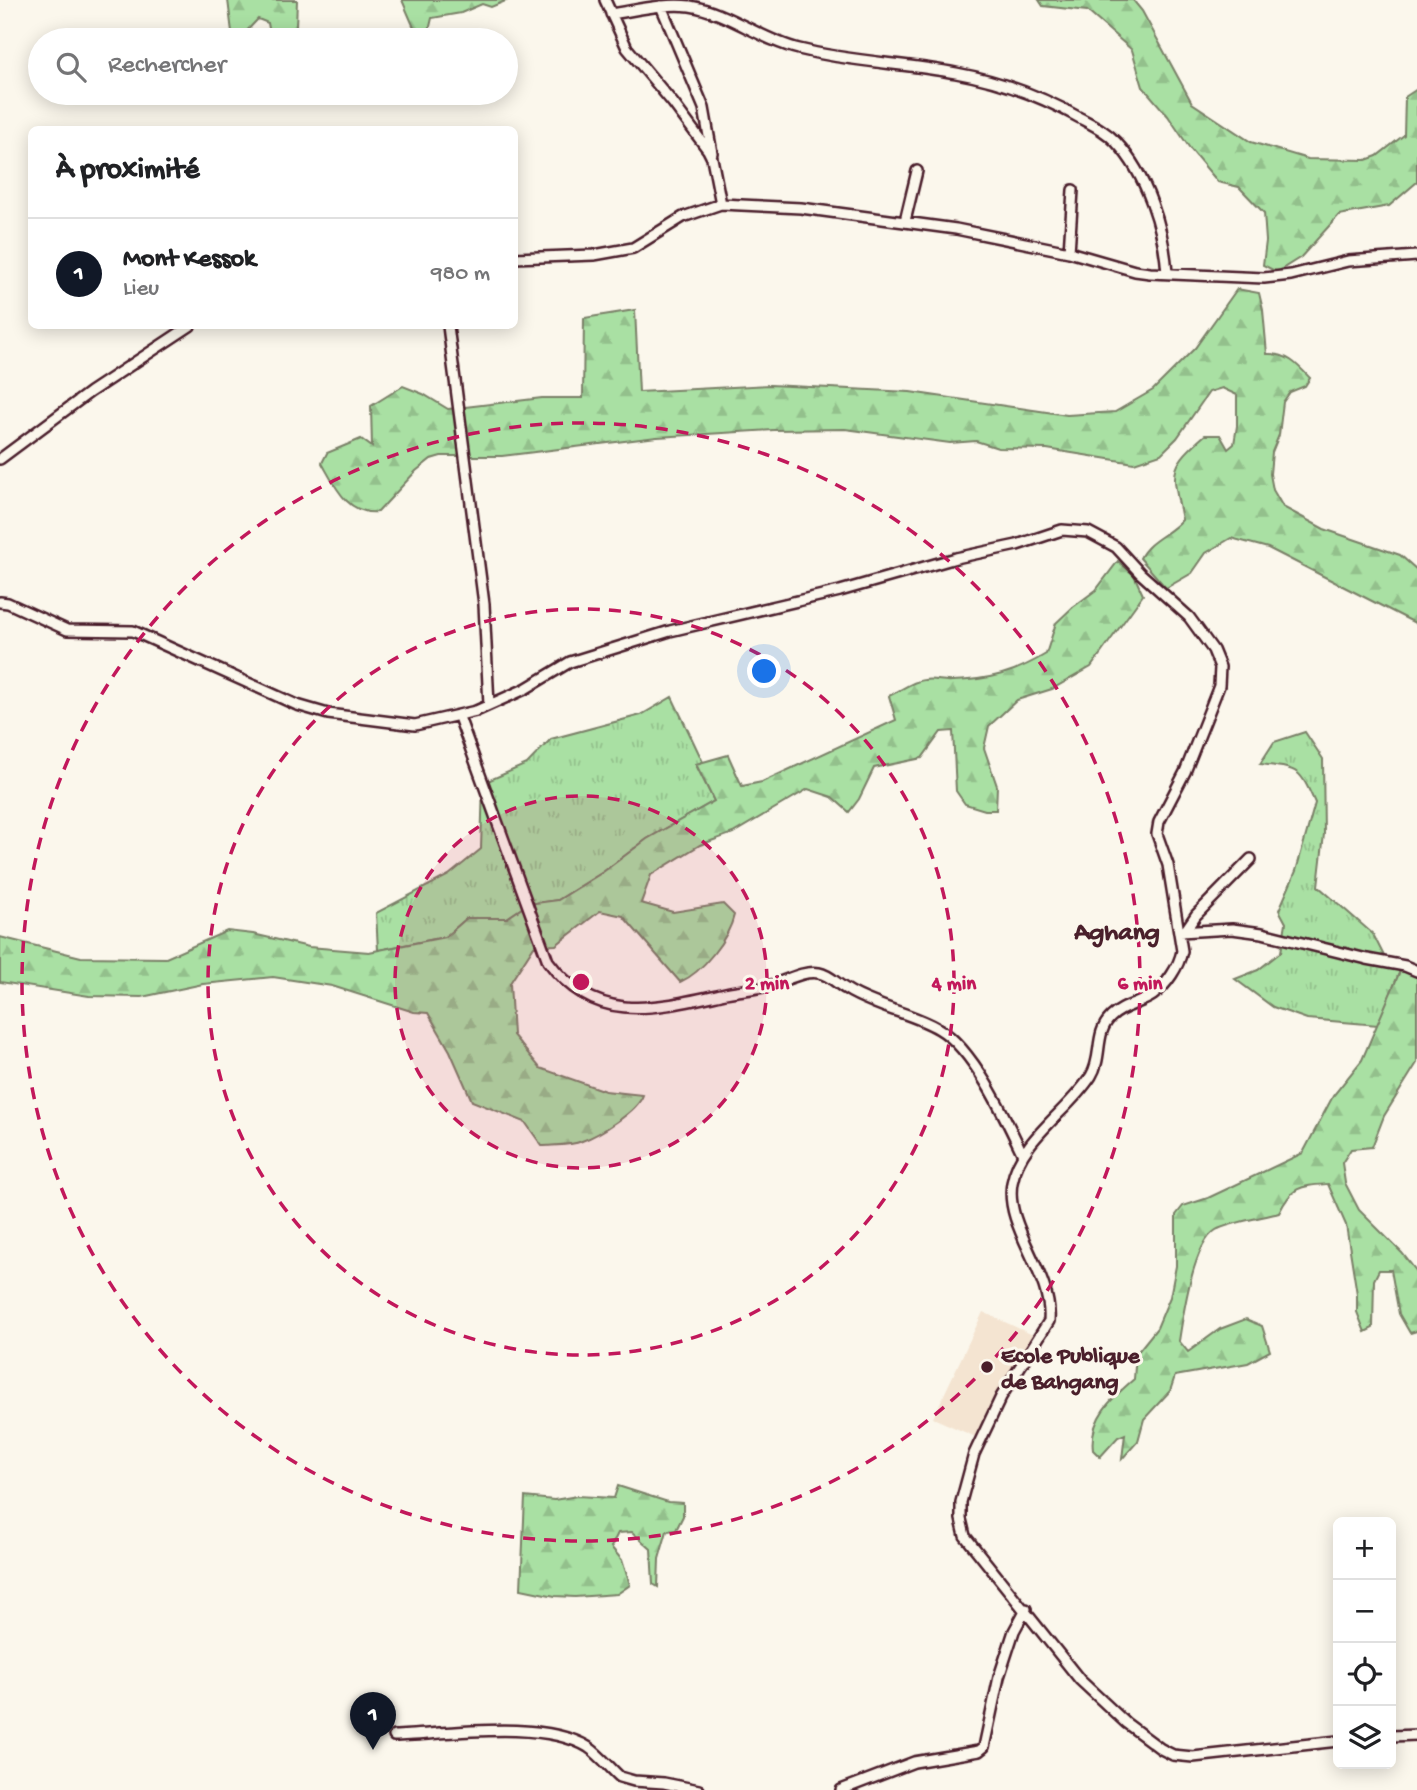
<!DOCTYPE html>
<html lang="fr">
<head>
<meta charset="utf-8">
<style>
	body { margin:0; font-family:"Gochi Hand",sans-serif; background:#f6f6f6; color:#202124 }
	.controls { position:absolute; right:21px; bottom:21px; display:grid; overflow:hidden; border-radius:10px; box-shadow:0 4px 18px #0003 }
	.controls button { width:63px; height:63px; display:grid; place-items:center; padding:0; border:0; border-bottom:2px solid #e0e0e0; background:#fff; color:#202124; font:35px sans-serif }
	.you { position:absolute; left:765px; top:672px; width:24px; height:24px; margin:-18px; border:5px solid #fff; border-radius:50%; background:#1a73e8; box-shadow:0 0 0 10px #1a73e833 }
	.badge { display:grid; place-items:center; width:46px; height:46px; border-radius:50%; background:#111827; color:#fff; font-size:23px; font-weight:700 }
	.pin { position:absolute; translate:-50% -58px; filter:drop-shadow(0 2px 4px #0008) }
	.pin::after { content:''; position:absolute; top:37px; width:24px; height:21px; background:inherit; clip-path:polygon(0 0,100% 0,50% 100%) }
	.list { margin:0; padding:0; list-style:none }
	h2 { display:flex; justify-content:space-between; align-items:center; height:91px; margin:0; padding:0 28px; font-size:30px }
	h2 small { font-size:23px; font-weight:400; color:#757577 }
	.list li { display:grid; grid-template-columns:46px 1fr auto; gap:21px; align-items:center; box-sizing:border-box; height:112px; padding:0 28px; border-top:2px solid #e0e0e0 }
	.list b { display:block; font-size:26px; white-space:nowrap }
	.list p { margin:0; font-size:23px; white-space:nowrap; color:#757577 }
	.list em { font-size:23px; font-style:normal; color:#757577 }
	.icon { flex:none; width:38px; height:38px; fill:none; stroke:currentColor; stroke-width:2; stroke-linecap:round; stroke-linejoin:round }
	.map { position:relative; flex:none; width:1417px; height:1790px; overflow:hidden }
	.search { position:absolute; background:#fff; box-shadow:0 4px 18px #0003; left:28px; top:28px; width:490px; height:77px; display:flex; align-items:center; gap:18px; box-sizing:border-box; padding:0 24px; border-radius:38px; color:#757577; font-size:26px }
	.panel { position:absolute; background:#fff; box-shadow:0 4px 18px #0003; left:28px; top:126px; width:490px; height:203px; border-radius:10px }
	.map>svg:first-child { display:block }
	.built { fill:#f4e4d1 }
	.grass { fill:url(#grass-tufts); stroke:#7a8067; stroke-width:2 }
	.forest { fill:url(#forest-firs); stroke:#7a8067; stroke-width:2 }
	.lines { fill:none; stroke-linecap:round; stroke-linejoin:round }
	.street-casing { stroke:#4a1f2b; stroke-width:14 }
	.street { stroke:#fbf7ec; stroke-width:9 }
	.ring { fill:none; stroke:#c2185b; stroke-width:3.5; stroke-dasharray:12 9 }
	.poi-dot { fill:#4a1f2b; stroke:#fbf7ec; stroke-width:2.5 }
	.labels { text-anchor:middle; stroke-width:6; stroke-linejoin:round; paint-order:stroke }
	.poi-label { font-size:23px; font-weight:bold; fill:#4a1f2b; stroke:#fbf7ec; text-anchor:start }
	.quarter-label { font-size:26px; font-weight:bold; fill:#4a1f2b; stroke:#fbf7ec }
	.centre { fill:#c2185b; stroke:#fbf7ec; stroke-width:3.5 }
	.ring-label { font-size:21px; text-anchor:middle; font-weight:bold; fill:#c2185b; stroke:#fbf7ec; stroke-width:6; stroke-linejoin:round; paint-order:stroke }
</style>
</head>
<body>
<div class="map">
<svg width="1417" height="1790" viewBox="0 0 1417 1790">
	<defs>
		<pattern id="grass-tufts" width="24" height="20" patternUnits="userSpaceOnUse" patternTransform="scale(1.75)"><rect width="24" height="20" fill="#a9e0a3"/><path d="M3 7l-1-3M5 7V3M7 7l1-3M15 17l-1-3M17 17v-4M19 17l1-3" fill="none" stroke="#93c08c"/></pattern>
		<pattern id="forest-firs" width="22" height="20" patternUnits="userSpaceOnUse" patternTransform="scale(1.75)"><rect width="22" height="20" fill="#a9e0a3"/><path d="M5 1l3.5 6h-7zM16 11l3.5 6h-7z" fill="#93c08c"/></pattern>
	</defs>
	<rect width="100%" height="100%" fill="#fbf7ec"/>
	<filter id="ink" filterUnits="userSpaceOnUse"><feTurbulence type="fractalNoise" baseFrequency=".0143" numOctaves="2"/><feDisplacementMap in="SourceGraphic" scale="14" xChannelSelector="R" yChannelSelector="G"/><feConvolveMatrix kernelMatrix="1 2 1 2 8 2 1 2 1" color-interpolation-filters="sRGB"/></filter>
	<g filter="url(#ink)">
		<!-- built -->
		<path class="built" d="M 983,1312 L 1035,1336 L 978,1438 L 933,1418 Z"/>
		<!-- grass -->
		<path class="grass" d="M 672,697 L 703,762 L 696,765 L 714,801 L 647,839 L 603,872 L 558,900 L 528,904 L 507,918 L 467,918 L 445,937 L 378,950 L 376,913 L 449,875 L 481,849 L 483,783 L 527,764 L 551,739 L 641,715 Z
			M 1305,732 L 1323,759 L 1324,834 L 1318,886 L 1373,934 L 1387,962 L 1400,971 L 1378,1025 L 1307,1019 L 1273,1007 L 1235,979 L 1258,970 L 1281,952 L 1286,923 L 1279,910 L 1296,871 L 1315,803 C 1299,767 1299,769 1260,764 L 1274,742 Z"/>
		<!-- forest -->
		<path class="forest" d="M 228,0 L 297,0 L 296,27 L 290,40 L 271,40 L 268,23 L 258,19 L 242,36 L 235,37 L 232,32 Z
			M 402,0 L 508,0 L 491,7 L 482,4 L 461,13 L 432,18 L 428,35 L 423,38 L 415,30 Z
			M 1039,0 L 1133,0 L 1142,11 L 1192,103 L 1251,142 L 1308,159 L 1366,160 L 1377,156 L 1404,135 L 1405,97 L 1417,89 L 1417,182 L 1389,206 L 1339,215 L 1301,257 L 1277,272 L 1263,265 L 1266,241 L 1264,213 L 1239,187 L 1218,182 L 1191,150 L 1168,116 L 1143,87 L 1132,50 L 1087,11 L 1043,6 Z
			M 1237,289 L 1259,293 L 1263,310 L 1267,354 C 1287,353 1297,364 1310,378 L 1305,386 L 1290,392 L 1283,402 L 1279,435 L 1272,452 L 1270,474 L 1273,490 L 1283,507 L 1324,529 L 1400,555 L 1417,570 L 1417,624 L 1268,548 L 1231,538 L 1206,553 L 1192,573 L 1166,588 L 1140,558 C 1149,540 1169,535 1182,520 C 1173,472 1166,469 1205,435 L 1220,435 L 1228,449 L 1234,444 L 1237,426 L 1237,395 L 1222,388 L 1209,392 L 1177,438 L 1161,454 L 1134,463 L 1047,449 L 998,448 L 976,441 L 950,443 L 845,429 L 774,430 L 657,437 L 502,456 L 441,456 L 431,459 L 416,471 L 378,512 C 347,515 335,486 322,463 L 327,453 L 361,439 L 372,447 L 371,406 L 403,386 L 423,394 L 448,409 L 542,398 L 583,398 L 584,318 L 635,310 L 639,392 L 770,385 L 910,392 L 1067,415 L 1115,412 L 1153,390 L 1195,348 Z
			M 1118,561 L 1134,575 L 1143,595 L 1091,667 L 1052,689 L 1017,700 L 989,726 L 984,748 L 997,786 L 996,810 L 985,810 L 965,804 L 956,791 L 953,731 L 941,732 L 922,758 L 874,768 L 859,799 L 849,812 L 832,797 L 808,789 L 733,833 L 700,845 L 651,875 L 641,903 L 673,912 L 723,904 L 734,915 C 729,938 702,973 680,982 L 623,916 L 600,911 L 556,945 L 534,946 L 510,983 L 513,1035 L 540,1068 L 605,1091 L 643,1095 C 638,1111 599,1135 582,1141 C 571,1146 555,1145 542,1146 L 525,1122 L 472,1101 L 450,1051 L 428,1013 L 414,1012 L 332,986 L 273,977 L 203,984 L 142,997 L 89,996 L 0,982 L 0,937 L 81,957 L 166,958 L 227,931 L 253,934 L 309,947 L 369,952 L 445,937 L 467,918 L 507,918 L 528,904 L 558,900 L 603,872 L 647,839 L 714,801 L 696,764 L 728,755 L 742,786 L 762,782 L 896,720 L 889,696 C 900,691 912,681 924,680 C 933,678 943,682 952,681 C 989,680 1015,673 1046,654 L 1056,623 L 1073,607 L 1096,590 Z
			M 1400,971 L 1417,973 L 1417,1063 L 1384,1116 L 1372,1147 L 1351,1149 L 1342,1163 L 1345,1183 L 1359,1210 L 1402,1253 L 1417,1272 L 1417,1331 L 1410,1333 L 1399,1314 L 1391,1270 L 1379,1270 L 1374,1280 L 1373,1328 L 1365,1332 L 1357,1312 L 1357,1294 L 1346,1225 L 1328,1184 C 1300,1186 1292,1186 1279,1213 C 1264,1217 1228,1223 1216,1230 C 1193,1244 1183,1315 1179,1341 L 1188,1352 L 1220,1329 L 1246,1319 L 1262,1326 L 1270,1351 L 1248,1363 L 1175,1376 L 1170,1391 L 1144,1419 L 1138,1441 L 1122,1459 L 1125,1434 L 1118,1437 L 1100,1457 L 1093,1450 C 1089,1418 1112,1398 1134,1379 L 1136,1354 L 1157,1328 L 1170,1297 L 1176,1266 L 1176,1215 L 1183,1206 L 1208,1198 L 1303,1153 L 1333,1096 L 1362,1060 Z
			M 618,1486 L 668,1502 L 683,1503 L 683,1516 L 676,1530 L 667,1531 L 659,1559 L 658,1587 L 653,1584 L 651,1549 L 632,1532 L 618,1533 L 611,1547 L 622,1560 L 630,1585 L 617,1594 L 575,1597 L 555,1596 L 521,1589 L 525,1497 L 554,1500 L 577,1496 L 614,1498 Z"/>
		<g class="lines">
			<!-- street casing -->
			<g class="street-casing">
				<path id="street" d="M 605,0 L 627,48 L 673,103 L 708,150 L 712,158 L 721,204
					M 661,6 L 704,108 L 712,153
					M 611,14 C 637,10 664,3 690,6 C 728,12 761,40 799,49 C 850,62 904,63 956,73 C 1001,81 1041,96 1080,118 C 1093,125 1106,131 1116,142 C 1147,175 1164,229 1167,273
					M 905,221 L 917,171
					M 1069,252 L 1073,190
					M 514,258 L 594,255 L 633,248 L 683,217 L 721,204 L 801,208 L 956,229 L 1069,252 L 1135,271 L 1150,273 L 1264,278 L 1291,275 L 1348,261 L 1417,256
					M 448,326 L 484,604 L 489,705
					M 0,459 L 90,392 L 190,326
					M 0,602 L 8,603 L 67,630 L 133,631 L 297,705 L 328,714 L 415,725 L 476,711 L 525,689 L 570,662 L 670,631 L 840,591 L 956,558 L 1017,545 L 1062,530 L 1088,532 L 1116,547 L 1140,573 L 1189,617 L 1213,650 L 1220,667 L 1219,686 L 1185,772 L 1159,822 L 1157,834 L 1168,865 L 1182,951 C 1179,966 1167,985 1153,995 C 1140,1004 1123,1005 1111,1017 C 1094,1033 1103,1057 1091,1076 C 1068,1112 1020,1139 1012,1183 C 1004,1227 1053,1274 1049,1321 L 1001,1397 L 974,1454 L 961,1502 L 961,1519 L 965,1536 L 1080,1680 L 1126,1723 L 1161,1749 L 1173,1755 L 1193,1757 L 1338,1741
					M 459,717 L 548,961 C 595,1025 654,1009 721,994 C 736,990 753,990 768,986 C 784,982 802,970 819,973 C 830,975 837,984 846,989 C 855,995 865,999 875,1003 C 896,1012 919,1017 939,1029 C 974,1049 1006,1119 1023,1155
					M 1185,931 L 1196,915 L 1251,859
					M 1180,932 L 1232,929 L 1262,933 L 1367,959 L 1405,966 L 1417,971
					M 394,1736 C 448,1734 542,1719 588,1747 C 600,1755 610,1768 620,1777 L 634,1781 L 664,1783 L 699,1790
					M 1391,1736 L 1417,1735
					M 841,1790 L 914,1762 L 979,1751 L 984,1747 L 999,1677 L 1014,1631 L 1026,1609"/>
			</g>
			<!-- street -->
			<use href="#street" class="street"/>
		</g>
	</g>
	<!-- distance rings -->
	<circle cx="581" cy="982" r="186" fill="#c2185b" fill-opacity=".12"/>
	<g class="ring">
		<circle cx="581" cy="982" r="186"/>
		<circle cx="581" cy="982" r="373"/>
		<circle cx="581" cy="982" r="559"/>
	</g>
	<!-- markers -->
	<circle class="poi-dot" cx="987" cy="1367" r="7"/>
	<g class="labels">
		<!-- poi labels -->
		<g class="poi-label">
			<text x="1001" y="1362">Ecole Publique<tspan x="1001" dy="26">de Bahgang</tspan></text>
		</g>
		<!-- quarter labels -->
		<g class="quarter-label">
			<text x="1117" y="939">Aghang</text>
		</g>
	</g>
	<circle cx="581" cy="982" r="10" class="centre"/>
	<g class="ring-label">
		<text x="767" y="989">2 min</text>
		<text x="954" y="989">4 min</text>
		<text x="1140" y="989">6 min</text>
	</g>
</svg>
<div class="controls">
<button>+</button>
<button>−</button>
<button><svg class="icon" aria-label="locate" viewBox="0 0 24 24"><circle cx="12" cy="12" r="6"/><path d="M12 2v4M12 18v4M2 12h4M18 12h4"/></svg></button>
<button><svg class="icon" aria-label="layers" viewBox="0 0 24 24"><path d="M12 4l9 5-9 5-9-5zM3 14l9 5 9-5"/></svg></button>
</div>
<div class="you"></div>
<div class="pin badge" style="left:373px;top:1750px">1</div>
<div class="search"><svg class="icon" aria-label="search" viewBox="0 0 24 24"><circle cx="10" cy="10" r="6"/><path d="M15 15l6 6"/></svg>Rechercher</div>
<section class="panel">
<h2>À proximité<small></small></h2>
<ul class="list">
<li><span class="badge">1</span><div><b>Mont Kessok</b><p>Lieu</p></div><em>980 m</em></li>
</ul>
</section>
</div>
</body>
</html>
